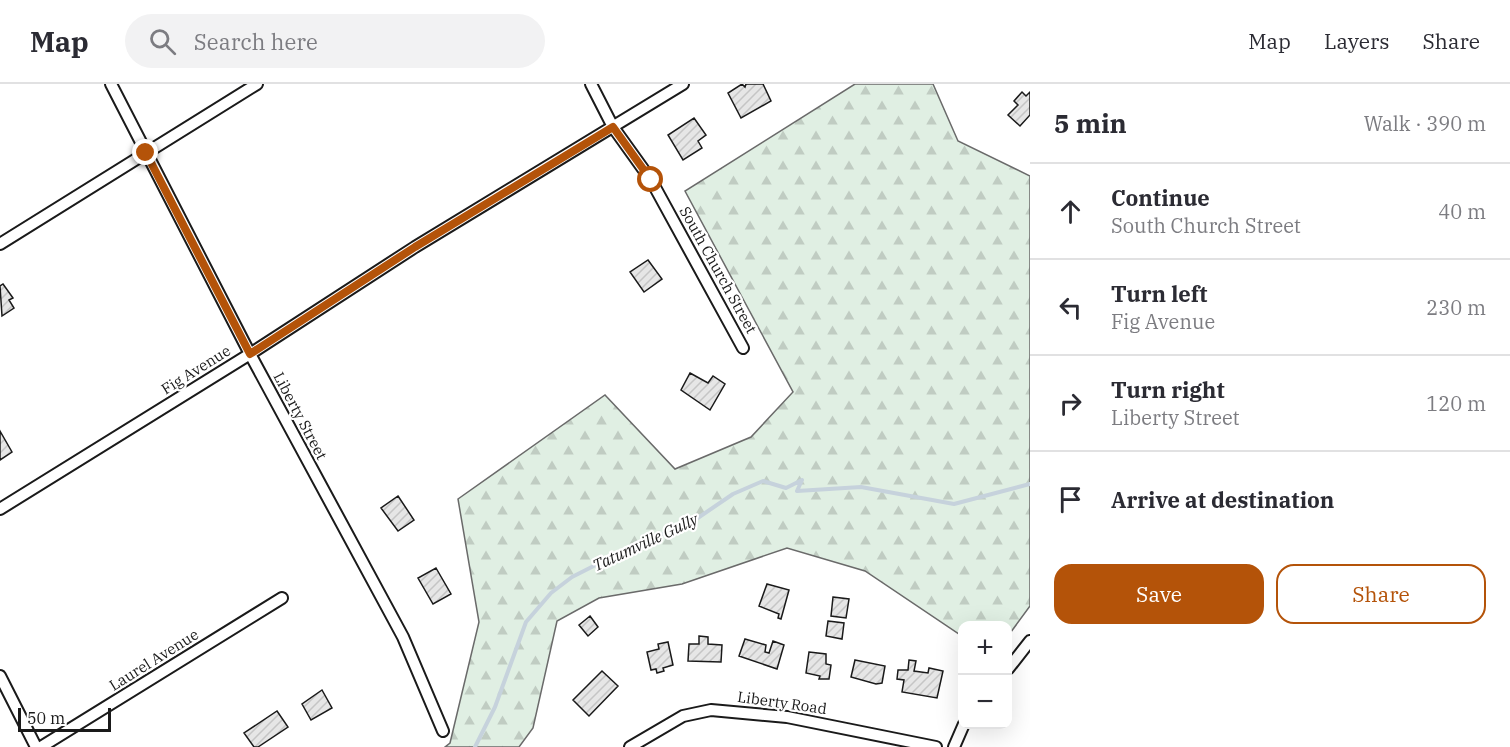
<!DOCTYPE html>
<html lang="en">
<head>
<meta charset="utf-8">
<style>
	body { margin:0; font-family:"IBM Plex Serif",serif; background:#f2f2f3; color:#2b2b33 }
	.controls { position:absolute; right:18px; bottom:18px; display:grid; overflow:hidden; border-radius:12px; box-shadow:0 6px 24px #0002 }
	.controls button { width:54px; height:54px; display:grid; place-items:center; padding:0; border:0; border-bottom:2px solid #e1e1e2; background:#fff; color:#2b2b33; font:30px sans-serif }
	.scale { position:absolute; left:18px; bottom:15px; width:93px; box-sizing:border-box; padding-left:6px; border:3px solid #1a1a1a; border-top:0; font-size:16px; line-height:21px; white-space:nowrap; color:#1a1a1a; -webkit-text-stroke:4px #fff; paint-order:stroke }
	.stop { position:absolute; width:18px; height:18px; margin:-14px; border:4px solid #b45309; border-radius:50%; background:#fff }
	.stop.end { background:#b45309; border-color:#fff; box-shadow:0 2px 6px #0008 }
	.list { margin:0; padding:0; list-style:none }
	h2 { display:flex; justify-content:space-between; align-items:center; height:78px; margin:0; padding:0 24px; font-size:26px }
	h2 small { font-size:20px; font-weight:400; color:#7c7c81 }
	.list li { display:grid; grid-template-columns:39px 1fr auto; gap:18px; align-items:center; box-sizing:border-box; height:96px; padding:0 24px; border-top:2px solid #e1e1e2 }
	.list b { display:block; font-size:22px; white-space:nowrap }
	.list p { margin:0; font-size:20px; white-space:nowrap; color:#7c7c81 }
	.list em { font-size:20px; font-style:normal; color:#7c7c81 }
	.actions { display:flex; gap:12px; padding:18px 24px }
	.actions a { flex:1; padding:14px 0; border:2px solid #b45309; border-radius:18px; text-align:center; font-size:21px; color:#b45309 }
	.actions .main { background:#b45309; color:#fff }
	.icon { flex:none; width:33px; height:33px; fill:none; stroke:currentColor; stroke-width:2; stroke-linecap:round; stroke-linejoin:round }
	.map { position:relative; flex:none; width:1030px; height:663px; overflow:hidden }
	header { display:flex; align-items:center; gap:36px; box-sizing:border-box; height:84px; padding:0 30px; background:#fff; border-bottom:2px solid #e1e1e2 }
	header strong { font-size:28px }
	nav { display:flex; gap:33px; margin-inline-start:auto; font-size:21px }
	.search { width:420px; height:54px; background:#f2f2f3; display:flex; align-items:center; gap:15px; box-sizing:border-box; padding:0 21px; border-radius:33px; color:#7c7c81; font-size:22px }
	main { display:flex }
	aside { flex:1; background:#fff }
	.map>svg:first-child { display:block }
	.forest { fill:url(#forest-firs); stroke:#6a6a6a; stroke-width:1.5 }
	.lines { fill:none; stroke-linecap:round; stroke-linejoin:round }
	.stream { stroke:#c6d2dc; stroke-width:4 }
	.building { fill:url(#building-hatch); stroke:#1a1a1a; stroke-width:1.5 }
	.minor-casing { stroke:#1a1a1a; stroke-width:14 }
	.minor { stroke:#fff; stroke-width:10 }
	.route { stroke:#b45309; stroke-width:8 }
	.labels { text-anchor:middle; stroke-width:4.5; stroke-linejoin:round; paint-order:stroke }
	.street-label { font-size:15px; fill:#1a1a1a; stroke:#fff }
	.water-label { font-size:16px; font-style:italic; fill:#1a1a1a; stroke:#fff }
</style>
</head>
<body>
<header>
<strong>Map</strong>
<div class="search"><svg class="icon" aria-label="search" viewBox="0 0 24 24"><circle cx="10" cy="10" r="6"/><path d="M15 15l6 6"/></svg>Search here</div>
<nav><a>Map</a><a>Layers</a><a>Share</a></nav>
</header>
<main>
<div class="map">
<svg width="1030" height="663" viewBox="0 0 1030 663">
	<defs>
		<pattern id="forest-firs" width="22" height="20" patternUnits="userSpaceOnUse" patternTransform="scale(1.5)"><rect width="22" height="20" fill="#e0efe3"/><path d="M5 1l3.5 6h-7zM16 11l3.5 6h-7z" fill="#c0ccc2"/></pattern>
		<pattern id="building-hatch" width="6" height="6" patternUnits="userSpaceOnUse" patternTransform="scale(1.5)"><rect width="6" height="6" fill="#e6e6e6"/><path d="M-1 1l2-2M0 6l6-6M5 7l2-2" fill="none" stroke="#c5c5c5"/></pattern>
	</defs>
	<rect width="100%" height="100%" fill="#fff"/>
	<!-- forest -->
	<path class="forest" d="M 855,0 L 933,0 L 958,57 L 1030,92 L 1030,522 L 1008,552 L 1008,542 L 962,542 L 962,552 L 865,487 L 787,464 L 682,500 L 599,514 L 557,537 L 533,644 L 519,663 L 445,663 L 450,659 L 479,538 L 458,415 L 605,311 L 675,385 L 751,353 L 793,308 L 685,107 Z"/>
	<g class="lines">
		<!-- stream -->
		<path class="stream" d="M 475,663 L 495,623 L 526,538 L 551,509 L 572,493 L 641,458 L 689,440 L 733,410 L 763,397 L 786,404 L 802,396 L 797,407 L 861,403 L 954,420 L 1030,400"/>
	</g>
	<!-- building -->
	<path class="building" d="M 742,0 L 745,3 L 746,0 L 763,0 L 771,17 L 741,34 L 728,9 Z
		M 1022,8 L 1026,12 L 1030,8 L 1030,31 L 1020,42 L 1008,31 L 1018,21 L 1014,17 Z
		M 694,34 L 706,51 L 698,57 L 702,64 L 683,76 L 668,51 Z
		M 648,176 L 662,195 L 644,208 L 630,188 Z
		M 3,200 L 13,214 L 9,216 L 14,224 L 2,232 L 0,202 Z
		M 690,289 L 708,299 L 713,292 L 725,300 L 710,326 L 681,306 Z
		M 0,347 L 12,368 L 0,376 Z
		M 398,412 L 414,436 L 398,447 L 381,424 Z
		M 436,484 L 451,510 L 433,520 L 418,494 Z
		M 767,500 L 789,506 L 781,535 L 778,534 L 779,530 L 759,522 Z
		M 833,513 L 849,515 L 846,534 L 831,532 Z
		M 590,532 L 598,543 L 588,552 L 579,541 Z
		M 828,537 L 844,539 L 842,555 L 826,552 Z
		M 699,552 L 708,553 L 708,560 L 722,561 L 721,578 L 688,577 L 689,560 L 699,560 Z
		M 745,555 L 766,561 L 765,568 L 769,569 L 773,557 L 784,561 L 777,585 L 739,572 Z
		M 668,558 L 673,581 L 663,584 L 664,587 L 657,589 L 656,585 L 651,586 L 647,568 L 659,565 L 658,560 Z
		M 809,568 L 826,570 L 826,580 L 831,581 L 829,595 L 819,595 L 820,592 L 806,589 Z
		M 855,576 L 885,582 L 882,599 L 876,600 L 851,593 Z
		M 909,576 L 916,577 L 914,587 L 928,589 L 929,584 L 943,587 L 937,614 L 902,608 L 904,596 L 897,595 L 898,586 L 908,586 Z
		M 602,587 L 618,602 L 589,632 L 573,616 Z
		M 322,606 L 332,624 L 311,636 L 302,620 Z
		M 277,627 L 288,643 L 258,663 L 254,663 L 244,649 Z"/>
	<g class="lines">
		<!-- minor casing -->
		<g class="minor-casing">
			<path id="minor" d="M 111,0 L 250,270 L 403,553 L 443,647
				M 591,0 L 613,43 L 651,96 L 743,264
				M 0,160 L 257,0
				M 0,425 L 250,270 L 415,163 L 683,0
				M 1008,585 L 1030,557
				M 0,592 L 36,663
				M 41,663 L 282,514
				M 630,663 L 683,632 L 711,626 L 787,633 L 936,663
				M 954,663 L 964,640"/>
		</g>
		<!-- minor -->
		<use href="#minor" class="minor"/>
	</g>
	<g class="lines">
		<!-- route -->
		<path class="route" d="M 146,69 L 250,270 L 415,163 L 613,43 L 651,96"/>
	</g>
	<g class="labels">
		<!-- street labels -->
		<g class="street-label">
			<text transform="translate(718 186) rotate(61)" y="5">South Church Street</text>
			<text transform="translate(196 286) rotate(-32)" y="5">Fig Avenue</text>
			<text transform="translate(300 332) rotate(62)" y="5">Liberty Street</text>
			<text transform="translate(154 576) rotate(-32)" y="5">Laurel Avenue</text>
			<text transform="translate(782 619) rotate(8)" y="5">Liberty Road</text>
		</g>
		<!-- water labels -->
		<g class="water-label">
			<text transform="translate(645 458) rotate(-25)" y="6">Tatumville Gully</text>
		</g>
	</g>
</svg>
<div class="controls">
<button>+</button>
<button>−</button>
</div>
<div class="scale">50 m</div>
<div class="stop" style="left:651px;top:96px"></div>
<div class="stop end" style="left:146px;top:69px"></div>
</div>
<aside>
<h2>5 min<small>Walk · 390 m</small></h2>
<ul class="list">
<li><svg class="icon" aria-label="ahead" viewBox="0 0 24 24"><path d="M12 20V5M6 11l6-6 6 6"/></svg><div><b>Continue</b><p>South Church Street</p></div><em>40 m</em></li>
<li><svg class="icon" aria-label="left" viewBox="0 0 24 24"><path d="M17 20v-9H6M10 6l-5 5 5 5"/></svg><div><b>Turn left</b><p>Fig Avenue</p></div><em>230 m</em></li>
<li><svg class="icon" aria-label="right" viewBox="0 0 24 24"><path d="M7 20v-9h11M14 6l5 5-5 5"/></svg><div><b>Turn right</b><p>Liberty Street</p></div><em>120 m</em></li>
<li><svg class="icon" aria-label="arrive" viewBox="0 0 24 24"><path d="M6 21V4h12l-3 4 3 4H6"/></svg><div><b>Arrive at destination</b></div></li>
</ul>
<div class="actions"><a class="main">Save</a><a>Share</a></div>
</aside>
</main>
</body>
</html>
